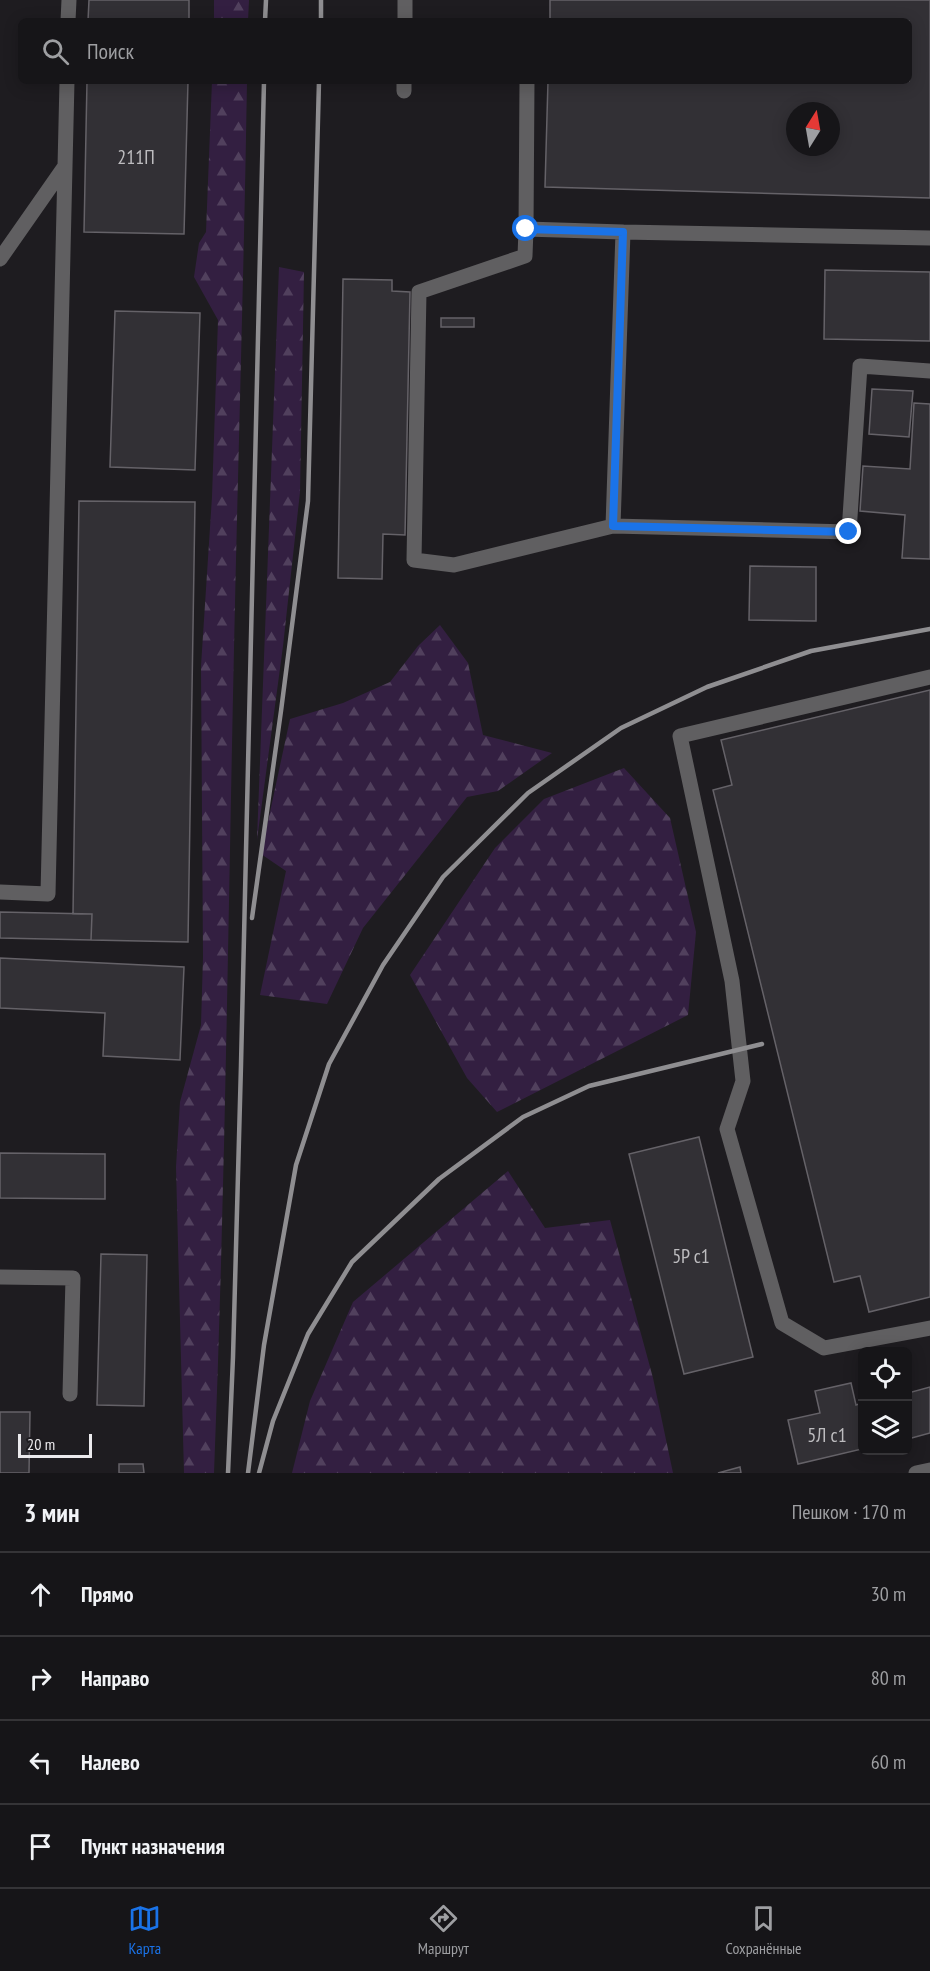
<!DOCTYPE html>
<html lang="ru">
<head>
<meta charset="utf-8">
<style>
	body { margin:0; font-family:"PT Sans Narrow",sans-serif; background:#1f1e21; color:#f1f3f6 }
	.controls { position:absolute; right:18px; bottom:18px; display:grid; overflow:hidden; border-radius:9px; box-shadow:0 3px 15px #0003 }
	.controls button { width:54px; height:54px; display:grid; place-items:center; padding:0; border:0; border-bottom:2px solid #353437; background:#161518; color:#f1f3f6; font:30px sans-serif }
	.compass { position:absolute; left:786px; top:102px; width:54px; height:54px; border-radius:50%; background:#161518; box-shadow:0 3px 15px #0003; rotate:11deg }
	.scale { position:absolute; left:18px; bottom:15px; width:74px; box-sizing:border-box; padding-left:6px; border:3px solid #ebeaed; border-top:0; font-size:16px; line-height:21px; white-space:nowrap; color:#ebeaed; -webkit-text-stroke:4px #1e1c20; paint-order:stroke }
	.stop { position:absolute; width:18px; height:18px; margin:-14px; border:4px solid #1a73e8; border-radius:50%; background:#fff }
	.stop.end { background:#1a73e8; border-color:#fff; box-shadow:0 2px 6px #0008 }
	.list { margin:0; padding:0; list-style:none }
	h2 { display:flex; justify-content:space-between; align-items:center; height:78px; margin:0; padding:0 24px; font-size:26px }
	h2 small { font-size:20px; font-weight:400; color:#9e9fa2 }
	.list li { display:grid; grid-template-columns:39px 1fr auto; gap:18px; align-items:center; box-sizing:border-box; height:84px; padding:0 24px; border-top:2px solid #353437 }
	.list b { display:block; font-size:22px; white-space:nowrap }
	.list em { font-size:20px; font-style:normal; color:#9e9fa2 }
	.icon { flex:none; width:33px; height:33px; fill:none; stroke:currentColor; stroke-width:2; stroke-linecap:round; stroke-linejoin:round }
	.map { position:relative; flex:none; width:930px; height:1473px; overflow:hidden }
	.search { position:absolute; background:#161518; box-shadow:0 3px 15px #0003; left:18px; right:18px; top:18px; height:66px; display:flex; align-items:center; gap:15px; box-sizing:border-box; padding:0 21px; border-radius:9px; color:#9e9fa2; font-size:22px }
	.sheet { height:414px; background:#161518 }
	nav { display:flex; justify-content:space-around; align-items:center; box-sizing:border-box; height:84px; border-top:2px solid #353437; background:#161518; font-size:16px; color:#9e9fa2 }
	nav a { display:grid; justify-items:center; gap:3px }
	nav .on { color:#1a73e8 }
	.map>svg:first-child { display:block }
	.forest { fill:url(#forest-firs) }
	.building { fill:#323035; stroke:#656268; stroke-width:1.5; fill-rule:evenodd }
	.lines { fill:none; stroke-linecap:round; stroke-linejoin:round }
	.lane { stroke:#605f61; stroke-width:15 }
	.rail { stroke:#8f8e91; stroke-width:4.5 }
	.route { stroke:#1a73e8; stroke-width:8 }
	.labels { text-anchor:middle; stroke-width:4.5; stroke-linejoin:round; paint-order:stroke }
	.number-label { font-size:20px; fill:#bdbcbf }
</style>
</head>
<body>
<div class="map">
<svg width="930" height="1473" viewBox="0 0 930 1473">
	<defs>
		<pattern id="forest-firs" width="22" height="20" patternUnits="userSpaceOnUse" patternTransform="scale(1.5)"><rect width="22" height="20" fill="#331f41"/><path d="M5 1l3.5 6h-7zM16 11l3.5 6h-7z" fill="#51405d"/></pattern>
	</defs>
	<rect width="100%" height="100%" fill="#1e1c20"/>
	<!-- forest -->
	<path class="forest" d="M 214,0 L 249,0 L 248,21 L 214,21 Z
		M 212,81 L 247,81 C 244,270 238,459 234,648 C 228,923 225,1198 214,1473 L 184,1473 L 176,1167 L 180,1102 L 201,1025 L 203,957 L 201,666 L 212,497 L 218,320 L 194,277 L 199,243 L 206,232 Z
		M 279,267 L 304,272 L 300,492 L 283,646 L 257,840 Z
		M 440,625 L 468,663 L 483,735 L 552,753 L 498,791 L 467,797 L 363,928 L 327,1004 L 260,995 L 286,871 L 261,854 L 290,719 L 343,703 L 390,682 L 418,646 Z
		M 624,768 L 670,818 L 696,932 L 688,1015 L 497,1112 L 467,1078 L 410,975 L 495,848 L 544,799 Z
		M 508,1171 L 545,1228 L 610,1220 L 653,1378 L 673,1473 L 292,1473 L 310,1401 L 353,1302 Z"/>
	<!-- building -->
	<path class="building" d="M 89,0 L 189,0 L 189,21 L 88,21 Z
		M 550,0 L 930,0 L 930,198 L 545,187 L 548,81 L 909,81 L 909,21 L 550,21 ZM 795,111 L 831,111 L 831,147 L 795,147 Z
		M 87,81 L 188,81 L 184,234 L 84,232 Z
		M 825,270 L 930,272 L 930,341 L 824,339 Z
		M 343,279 L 392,280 L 392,291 L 410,292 L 405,535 L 383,534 L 382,579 L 338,578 Z
		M 115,311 L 200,313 L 195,470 L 110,467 Z
		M 441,318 L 474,318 L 474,327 L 441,327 Z
		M 872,389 L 913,391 L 909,437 L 869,434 Z
		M 914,403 L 930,404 L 930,559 L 902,558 L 905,515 L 860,511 L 863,466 L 910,469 Z
		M 79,501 L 195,502 L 188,942 L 91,940 L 92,914 L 73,914 Z
		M 750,566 L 816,567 L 816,621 L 749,620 Z
		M 930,690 L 930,1297 L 869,1312 L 860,1276 L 834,1282 L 713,790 L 732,785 L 721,740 Z
		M 0,912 L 92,914 L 91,940 L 0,938 Z
		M 0,958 L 184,967 L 180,1060 L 103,1056 L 105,1013 L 0,1008 Z
		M 699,1137 L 753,1357 L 684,1374 L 629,1154 Z
		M 0,1153 L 105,1154 L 105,1199 L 0,1198 Z
		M 101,1254 L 147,1255 L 144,1406 L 97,1405 Z
		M 851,1383 L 856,1405 L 862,1403 L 862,1449 L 798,1464 L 788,1420 L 820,1413 L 815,1391 Z
		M 930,1387 L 930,1433 L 908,1439 L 908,1393 Z
		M 0,1412 L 30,1412 L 29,1473 L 0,1473 Z
		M 119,1464 L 143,1464 L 144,1473 L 119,1473 Z
		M 740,1467 L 741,1473 L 718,1473 Z"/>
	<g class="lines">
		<!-- lane -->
		<path class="lane" d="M 68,21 L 69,0
			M 405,21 L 405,0
			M 527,81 L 526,229 L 623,232
			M 404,91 L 404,81
			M 526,229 L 525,256 L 419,292 L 414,560 L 454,565 L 613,526 L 849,532 L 860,366 L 930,371
			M 0,259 L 65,166
			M 613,526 L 623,232 L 930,238
			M 930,677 L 680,736 L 732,981 L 743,1081 L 727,1129 L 782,1323 L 824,1348 L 930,1328
			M 0,892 L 48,894 L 67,81
			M 0,1277 L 73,1278 L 70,1394
			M 916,1473 L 930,1470"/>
		<!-- rail -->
		<path class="rail" d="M 265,21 L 266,0
			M 321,21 L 321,0
			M 252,918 L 281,711 L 308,501 L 319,81
			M 228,1473 L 233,1357 L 241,1065 L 264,81
			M 248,1473 L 264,1345 L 296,1165 L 329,1064 L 383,965 L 443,877 L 528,793 L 621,728 L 707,687 L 811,651 L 930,629
			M 259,1473 L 273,1421 L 308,1334 L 352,1262 L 439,1179 L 523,1117 L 589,1086 L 762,1044"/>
	</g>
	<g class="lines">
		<!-- route -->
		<path class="route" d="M 526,229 L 623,232 L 613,526 L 849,532"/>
	</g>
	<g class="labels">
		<!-- number labels -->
		<g class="number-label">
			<text x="136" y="164">211П</text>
			<text x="691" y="1263">5Р с1</text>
			<text x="827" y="1442">5Л с1</text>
		</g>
	</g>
</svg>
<div class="controls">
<button><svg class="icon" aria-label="locate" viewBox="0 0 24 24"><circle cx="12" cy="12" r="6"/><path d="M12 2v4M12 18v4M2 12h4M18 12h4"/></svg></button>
<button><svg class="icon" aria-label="layers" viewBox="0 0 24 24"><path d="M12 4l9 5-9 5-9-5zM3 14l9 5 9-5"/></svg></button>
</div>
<svg class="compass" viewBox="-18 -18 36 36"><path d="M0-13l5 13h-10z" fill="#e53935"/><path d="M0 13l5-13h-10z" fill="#9e9fa2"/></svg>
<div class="scale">20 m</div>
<div class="stop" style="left:526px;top:229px"></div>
<div class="stop end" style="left:849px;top:532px"></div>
<div class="search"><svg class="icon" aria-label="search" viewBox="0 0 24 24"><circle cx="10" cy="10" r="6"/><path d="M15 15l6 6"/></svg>Поиск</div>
</div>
<section class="sheet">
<h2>3 мин<small>Пешком · 170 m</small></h2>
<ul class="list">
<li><svg class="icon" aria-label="ahead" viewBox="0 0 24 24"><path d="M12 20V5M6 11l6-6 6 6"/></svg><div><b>Прямо</b></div><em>30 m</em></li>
<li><svg class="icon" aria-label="right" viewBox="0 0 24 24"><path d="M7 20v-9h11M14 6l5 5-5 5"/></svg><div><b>Направо</b></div><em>80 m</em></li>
<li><svg class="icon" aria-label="left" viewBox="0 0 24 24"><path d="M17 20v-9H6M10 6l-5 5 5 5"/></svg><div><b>Налево</b></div><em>60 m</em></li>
<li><svg class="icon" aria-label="arrive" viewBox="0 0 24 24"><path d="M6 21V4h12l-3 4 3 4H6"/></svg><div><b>Пункт назначения</b></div></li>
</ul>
</section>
<nav>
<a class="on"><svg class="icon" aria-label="map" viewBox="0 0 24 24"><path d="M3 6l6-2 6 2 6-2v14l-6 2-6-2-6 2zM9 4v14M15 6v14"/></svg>Карта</a>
<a><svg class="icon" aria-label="directions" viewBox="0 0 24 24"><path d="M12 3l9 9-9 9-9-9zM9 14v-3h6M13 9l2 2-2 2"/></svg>Маршрут</a>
<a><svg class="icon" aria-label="saved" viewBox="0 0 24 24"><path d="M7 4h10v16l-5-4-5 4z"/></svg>Сохранённые</a>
</nav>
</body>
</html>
